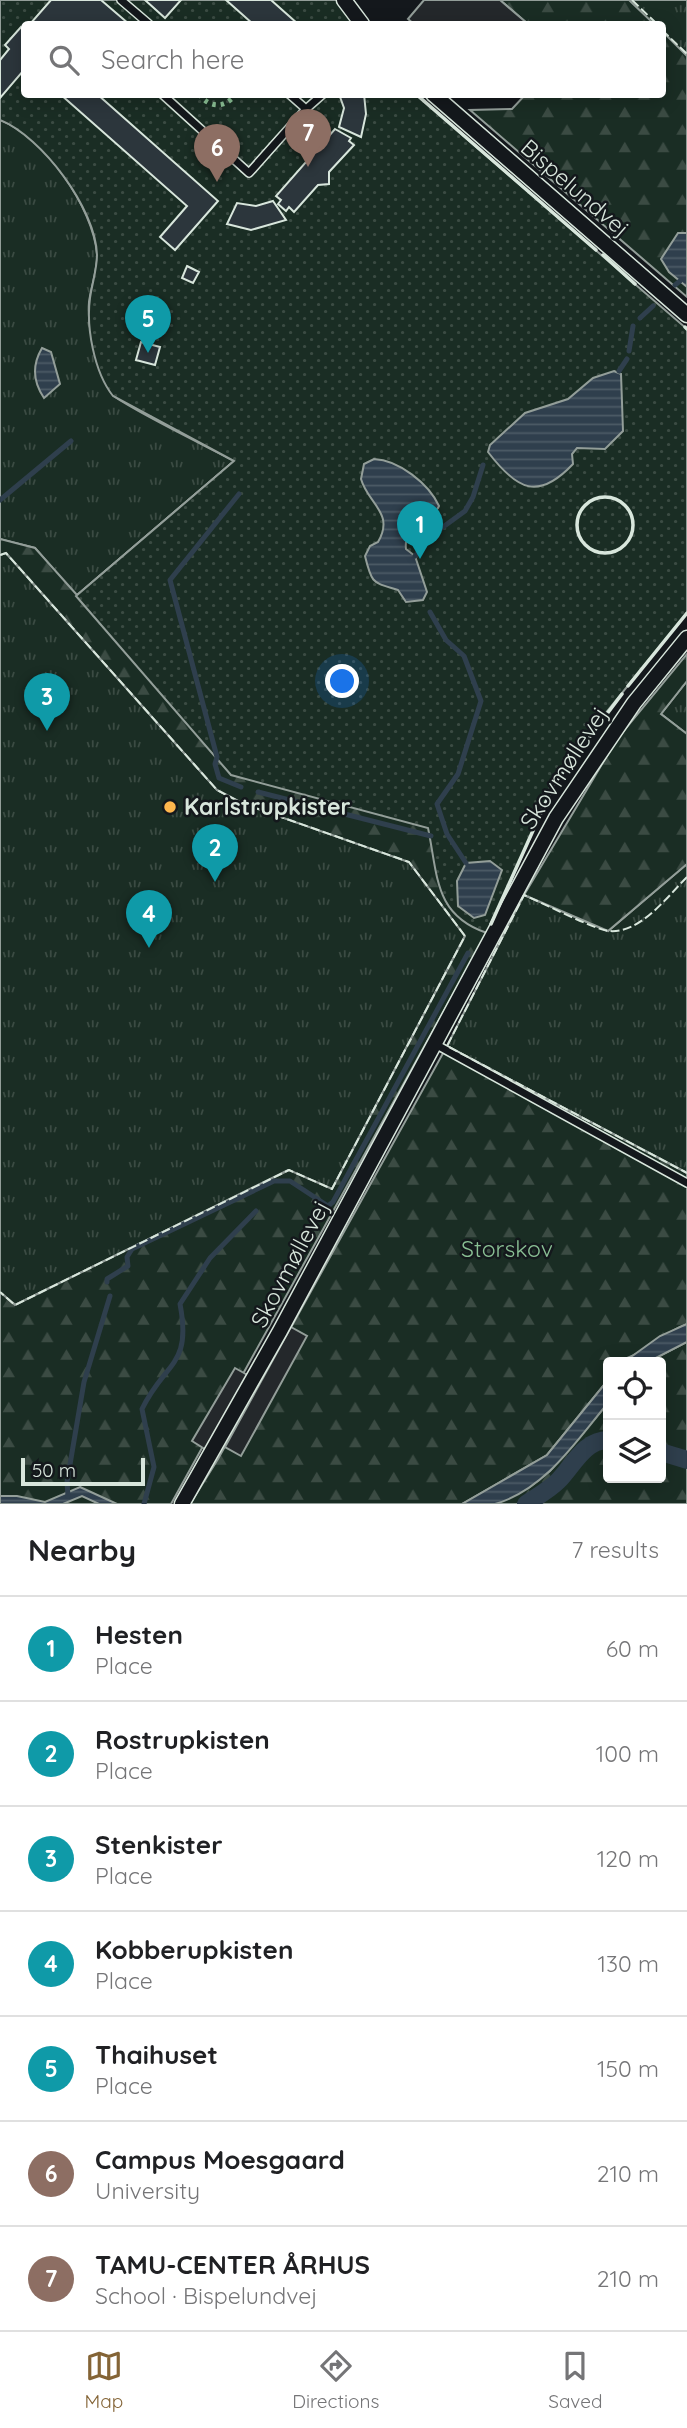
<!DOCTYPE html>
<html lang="en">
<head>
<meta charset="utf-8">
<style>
	body { margin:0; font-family:Quicksand,sans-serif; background:#f6f6f6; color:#202124 }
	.controls { position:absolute; right:21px; bottom:21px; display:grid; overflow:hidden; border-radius:7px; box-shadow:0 4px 18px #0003 }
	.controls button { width:63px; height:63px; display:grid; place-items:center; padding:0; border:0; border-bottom:2px solid #e0e0e0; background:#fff; color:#202124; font:35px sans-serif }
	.scale { position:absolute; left:21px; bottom:18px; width:124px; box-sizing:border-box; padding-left:7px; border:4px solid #d8e6dc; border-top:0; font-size:19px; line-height:24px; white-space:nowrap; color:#d8e6dc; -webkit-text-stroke:5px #14181c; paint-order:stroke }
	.you { position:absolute; left:343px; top:682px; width:24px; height:24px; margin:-18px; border:5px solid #fff; border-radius:50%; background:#1a73e8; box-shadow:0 0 0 10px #1a73e833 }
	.badge { display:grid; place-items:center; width:46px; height:46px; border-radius:50%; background:#846436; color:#fff; font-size:23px; font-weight:700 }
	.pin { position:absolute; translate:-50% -58px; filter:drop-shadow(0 2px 4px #0008) }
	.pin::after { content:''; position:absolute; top:37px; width:24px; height:21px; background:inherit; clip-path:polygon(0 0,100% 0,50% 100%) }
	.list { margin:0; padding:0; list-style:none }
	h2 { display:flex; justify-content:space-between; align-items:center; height:91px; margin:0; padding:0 28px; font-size:30px }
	h2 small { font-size:23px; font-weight:400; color:#757577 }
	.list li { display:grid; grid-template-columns:46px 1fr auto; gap:21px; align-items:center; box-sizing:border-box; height:105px; padding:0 28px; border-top:2px solid #e0e0e0 }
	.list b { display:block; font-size:26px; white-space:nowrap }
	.list p { margin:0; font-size:23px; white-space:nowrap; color:#757577 }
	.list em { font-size:23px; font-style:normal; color:#757577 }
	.icon { flex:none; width:38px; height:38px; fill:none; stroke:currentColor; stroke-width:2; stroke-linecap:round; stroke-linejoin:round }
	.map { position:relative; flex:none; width:687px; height:1504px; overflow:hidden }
	.search { position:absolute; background:#fff; box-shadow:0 4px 18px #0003; left:21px; right:21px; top:21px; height:77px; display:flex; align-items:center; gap:18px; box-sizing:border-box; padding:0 24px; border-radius:7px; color:#757577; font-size:26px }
	.sheet { height:826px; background:#fff }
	nav { display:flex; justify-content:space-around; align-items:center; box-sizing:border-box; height:98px; border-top:2px solid #e0e0e0; background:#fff; font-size:19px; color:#757577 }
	nav a { display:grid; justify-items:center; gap:4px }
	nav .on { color:#846436 }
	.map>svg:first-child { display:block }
	.grass { fill:url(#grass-tufts); stroke:#939e99; stroke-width:2 }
	.forest { fill:url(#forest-firs); stroke:#939e99; stroke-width:2 }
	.park { fill:url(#park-dots); stroke:#939e99; stroke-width:2 }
	.parking { fill:#24282b; stroke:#939e99; stroke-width:2 }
	.water { fill:url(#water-rules); stroke:#939e99; stroke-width:2 }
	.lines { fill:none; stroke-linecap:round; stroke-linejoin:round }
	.stream { stroke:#2f3f4d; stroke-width:5 }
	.canal { stroke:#2f3f4d; stroke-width:18 }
	.building { fill:#2c363c; stroke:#d8e6dc; stroke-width:2 }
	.lane-casing { stroke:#d8e6dc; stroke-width:10 }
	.street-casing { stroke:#d8e6dc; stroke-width:17 }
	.lane { stroke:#14181c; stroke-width:7 }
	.street { stroke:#14181c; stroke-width:14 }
	.hedge { stroke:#8ac095; stroke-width:5; stroke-dasharray:3.5 5; stroke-linecap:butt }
	.fence { stroke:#d8e6dc; stroke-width:2; stroke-dasharray:9 3.5; stroke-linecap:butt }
	.wall { stroke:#d8e6dc; stroke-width:3.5 }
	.poi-dot { fill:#ffb74d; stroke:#14181c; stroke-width:2.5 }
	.labels { text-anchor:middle; stroke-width:5; stroke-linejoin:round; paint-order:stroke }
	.street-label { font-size:23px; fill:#d8e6dc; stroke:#14181c }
	.poi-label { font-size:23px; font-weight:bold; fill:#d8e6dc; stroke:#14181c; text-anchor:start }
	.park-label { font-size:23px; fill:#8ac095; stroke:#14181c }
</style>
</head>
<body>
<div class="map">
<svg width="687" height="1504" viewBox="0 0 687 1504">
	<defs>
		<pattern id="grass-tufts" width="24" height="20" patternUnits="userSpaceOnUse" patternTransform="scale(1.75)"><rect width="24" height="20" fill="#1a2d24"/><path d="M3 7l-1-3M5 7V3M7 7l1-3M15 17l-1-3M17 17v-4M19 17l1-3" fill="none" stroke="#3b4b43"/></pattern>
		<pattern id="forest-firs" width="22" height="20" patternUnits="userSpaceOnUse" patternTransform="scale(1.75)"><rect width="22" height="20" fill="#1a2d24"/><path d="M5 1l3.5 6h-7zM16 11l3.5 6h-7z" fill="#3b4b43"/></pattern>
		<pattern id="park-dots" width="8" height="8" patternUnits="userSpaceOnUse" patternTransform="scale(1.75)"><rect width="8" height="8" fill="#1a2d24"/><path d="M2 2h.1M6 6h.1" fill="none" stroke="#3b4b43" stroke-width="1.8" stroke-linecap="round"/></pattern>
		<pattern id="water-rules" width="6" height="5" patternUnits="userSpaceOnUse" patternTransform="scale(1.75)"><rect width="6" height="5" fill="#2f3f4d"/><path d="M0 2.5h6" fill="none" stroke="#4c5b66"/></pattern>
	</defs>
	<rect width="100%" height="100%" fill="#14181c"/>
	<!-- grass -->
	<path class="grass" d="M 625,0 L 687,0 L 687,60 L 663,37 L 662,24 L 649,24 Z
		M 0,120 C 44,137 93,207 97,254 C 98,269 91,286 89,302 C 87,328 97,372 112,394 C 119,404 216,451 234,461 L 76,596 L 35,548 L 0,539 Z
		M 6,553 L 217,790 L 244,804 L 409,862 L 465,936 L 332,1189 L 288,1170 L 15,1305 L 0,1292 L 0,555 Z
		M 687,681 L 687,734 L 661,714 Z
		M 687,864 L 687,1173 L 447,1046 L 524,895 L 608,931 Z"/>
	<!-- forest -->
	<path class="forest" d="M 500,0 L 629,0 L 654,24 L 528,24 Z
		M 663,32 L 687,56 L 687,297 L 470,110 L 512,109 L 525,95 L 662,94 Z
		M 234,461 L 597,725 L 554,784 L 487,933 L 171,1504 L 0,1504 L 0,1292 L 15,1305 L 289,1170 L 332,1189 L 465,936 L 409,862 L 244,804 L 217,790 L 6,553 L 0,555 L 0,539 L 35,548 L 77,595 Z
		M 687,654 L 687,681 L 661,714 L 687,734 L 687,864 L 608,931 L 524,895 L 617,739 Z
		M 447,1046 L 687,1173 L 687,1324 C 659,1334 637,1362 608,1362 L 608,1380 L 547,1455 L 462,1504 L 190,1504 L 218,1459 Z
		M 687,1342 L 687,1504 L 494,1504 L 530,1487 L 550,1471 L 608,1403 L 608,1478 L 661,1478 L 661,1362 L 648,1362 Z"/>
	<!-- park -->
	<path class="park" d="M 0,0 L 337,0 L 353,24 L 24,24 L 24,94 L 416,95 L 687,329 L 687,613 L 574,752 L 554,784 L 487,933 C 434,915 438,876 428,828 L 231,775 L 76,596 L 234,461 L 113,396 C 94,372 86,327 90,298 C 92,284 97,269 97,255 C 96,209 42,137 0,120 Z"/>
	<!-- parking -->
	<path class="parking" d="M 424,0 L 500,0 L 528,24 L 414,24 L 408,19 Z
		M 291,1327 L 307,1336 L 241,1456 L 225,1447 Z
		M 235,1368 L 251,1377 L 208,1451 L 192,1441 Z"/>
	<!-- water -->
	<path class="water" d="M 678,233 L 687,233 L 687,287 L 669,272 L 661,259 Z
		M 42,348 L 51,352 L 60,384 L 44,398 C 33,382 32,365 42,348 Z
		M 614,371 L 621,374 L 623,431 L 605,449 L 577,448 L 572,454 L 573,464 C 538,501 517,490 488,452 L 490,445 L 525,413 L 568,399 L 593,378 Z
		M 374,459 C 399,460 429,484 439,506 C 430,525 403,525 406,549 L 415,556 L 427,592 L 423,600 L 406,602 L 398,590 C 373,582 372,585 365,556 L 370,546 L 378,542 C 395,513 368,504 361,479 L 364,464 Z
		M 490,861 L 502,870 L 485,915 L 474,918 L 458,906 L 457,881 L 466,863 Z
		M 687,1324 L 687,1342 L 648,1362 L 624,1362 L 660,1336 Z
		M 608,1380 L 608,1403 C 577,1440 545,1490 495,1504 C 485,1504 472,1504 462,1504 L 547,1455 Z
		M 80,1487 L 117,1504 L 99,1504 L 82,1496 L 63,1504 L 0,1504 L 0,1496 L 17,1496 L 45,1502 Z"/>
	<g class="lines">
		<!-- stream -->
		<path class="stream" d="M 675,285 L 680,281
			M 640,318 L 653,306
			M 629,351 L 633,326
			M 619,371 L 627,359
			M 239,494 L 170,580 L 217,757 L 215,764 L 219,778 L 241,787
			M 0,500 L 71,441
			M 415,556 L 432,535 L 465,511 L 473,497 L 483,465
			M 430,612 L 446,640 L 464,656 L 481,701 L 458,774 L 437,804 L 447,834 L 466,863
			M 258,792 L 431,836
			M 107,1282 L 107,1279 L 128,1266 L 127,1257 L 132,1249 L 274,1181 L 290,1181 L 328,1206 L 333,1202 L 468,953
			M 68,1496 L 67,1482 L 84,1382 L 110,1296
			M 144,1504 L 154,1467 L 142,1409 C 165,1361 192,1367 180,1304 L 210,1258 L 256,1211"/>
		<!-- canal -->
		<path class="canal" d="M 661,1452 L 687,1460
			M 526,1504 C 536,1497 549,1490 558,1481 C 573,1466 584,1440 608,1440"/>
	</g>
	<!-- building -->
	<path class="building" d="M 51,0 L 101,0 L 129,24 L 30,24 Z
		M 145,0 L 181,0 L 165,18 Z
		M 226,0 L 271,0 L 298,24 L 253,24 Z
		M 21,27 L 24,30 L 24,70 L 0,98 L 0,60 L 9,49 L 5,45 Z
		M 60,94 L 97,94 L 218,201 L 175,250 L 160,237 L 187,206 Z
		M 339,94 L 364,94 L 366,114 L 361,137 L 339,127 L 344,108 Z
		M 335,129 L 351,138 L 349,141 L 354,145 L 329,172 L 329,184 L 318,185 L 294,212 L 289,207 L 286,211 L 278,204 L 281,200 L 276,196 Z
		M 273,201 L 286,220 L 251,230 L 227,224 L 237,203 L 256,206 Z
		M 187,266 L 199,272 L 193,283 L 182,278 Z
		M 141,342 L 160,347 L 155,365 L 136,360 Z"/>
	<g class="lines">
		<!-- lane casing -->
		<g class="lane-casing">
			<path id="lane" d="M 121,0 L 149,24
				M 162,94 L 249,173 L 306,109 L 289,94
				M 306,109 L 323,94
				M 435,1044 L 687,1183"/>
		</g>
		<!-- street casing -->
		<g class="street-casing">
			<path id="street" d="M 344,0 L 362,24
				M 433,94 L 687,315
				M 182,1504 L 280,1331 L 556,818 L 634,703 L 687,638"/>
		</g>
		<!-- lane -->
		<use href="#lane" class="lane"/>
		<!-- street -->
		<use href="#street" class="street"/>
		<!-- hedge -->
		<path class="hedge" d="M 199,94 C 209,108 225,109 236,94"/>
		<!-- fence -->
		<path class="fence" d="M 632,0 L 657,24
			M 662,30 L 687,54
			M 0,555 L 6,553 L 217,790 L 244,804 L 409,862 L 465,936 L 332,1189 L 289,1170 L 15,1305 L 0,1292
			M 687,877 C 667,897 640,934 609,931 C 595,930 541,902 524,895 L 447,1046 L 687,1173"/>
		<!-- wall -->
		<path class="wall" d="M 416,94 L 596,250
			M 603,255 L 635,284
			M 685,327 L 687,329
			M577 525a28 28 0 1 1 56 0a28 28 0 1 1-56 0Z
			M 628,686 L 687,613
			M 491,924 L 554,784 L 622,694"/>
	</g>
	<!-- markers -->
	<circle class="poi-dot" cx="170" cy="807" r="7"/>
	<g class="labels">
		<!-- street labels -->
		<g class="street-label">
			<text transform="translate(575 188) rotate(41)" y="8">Bispelundvej</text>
			<text transform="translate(564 768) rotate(-57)" y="8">Skovmøllevej</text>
			<text transform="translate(290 1264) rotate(-62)" y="8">Skovmøllevej</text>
		</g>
		<!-- poi labels -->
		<g class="poi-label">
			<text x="184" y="815">Karlstrupkister</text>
		</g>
		<!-- park labels -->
		<g class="park-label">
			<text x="507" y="1257">Storskov</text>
		</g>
	</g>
</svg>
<div class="controls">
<button><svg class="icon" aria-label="locate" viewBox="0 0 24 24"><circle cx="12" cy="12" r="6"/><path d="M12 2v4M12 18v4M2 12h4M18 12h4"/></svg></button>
<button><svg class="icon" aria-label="layers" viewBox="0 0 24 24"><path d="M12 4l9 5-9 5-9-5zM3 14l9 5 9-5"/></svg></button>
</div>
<div class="scale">50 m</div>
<div class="you"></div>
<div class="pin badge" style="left:420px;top:559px;background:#0f9aa8">1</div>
<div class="pin badge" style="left:215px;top:882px;background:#0f9aa8">2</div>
<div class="pin badge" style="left:47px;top:731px;background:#0f9aa8">3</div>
<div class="pin badge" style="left:149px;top:948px;background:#0f9aa8">4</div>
<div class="pin badge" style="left:148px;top:353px;background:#0f9aa8">5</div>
<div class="pin badge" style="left:217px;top:182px;background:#8d6e63">6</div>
<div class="pin badge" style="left:308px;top:167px;background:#8d6e63">7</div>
<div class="search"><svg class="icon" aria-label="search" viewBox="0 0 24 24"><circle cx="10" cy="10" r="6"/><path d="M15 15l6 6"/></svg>Search here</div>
</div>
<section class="sheet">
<h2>Nearby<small>7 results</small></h2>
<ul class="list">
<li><span class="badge" style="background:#0f9aa8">1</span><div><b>Hesten</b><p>Place</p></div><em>60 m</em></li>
<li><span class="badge" style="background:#0f9aa8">2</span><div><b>Rostrupkisten</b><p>Place</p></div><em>100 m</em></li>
<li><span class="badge" style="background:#0f9aa8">3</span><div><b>Stenkister</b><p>Place</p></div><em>120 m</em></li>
<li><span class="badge" style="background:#0f9aa8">4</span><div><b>Kobberupkisten</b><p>Place</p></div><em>130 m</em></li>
<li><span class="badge" style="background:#0f9aa8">5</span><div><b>Thaihuset</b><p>Place</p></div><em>150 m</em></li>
<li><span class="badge" style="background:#8d6e63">6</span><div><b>Campus Moesgaard</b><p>University</p></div><em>210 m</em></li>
<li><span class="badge" style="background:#8d6e63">7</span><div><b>TAMU-CENTER ÅRHUS</b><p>School · Bispelundvej</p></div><em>210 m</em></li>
</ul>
</section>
<nav>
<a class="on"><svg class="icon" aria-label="map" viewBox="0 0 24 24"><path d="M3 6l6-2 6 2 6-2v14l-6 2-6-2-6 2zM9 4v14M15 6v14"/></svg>Map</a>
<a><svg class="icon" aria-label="directions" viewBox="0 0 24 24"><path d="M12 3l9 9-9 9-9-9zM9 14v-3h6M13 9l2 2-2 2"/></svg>Directions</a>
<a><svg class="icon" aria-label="saved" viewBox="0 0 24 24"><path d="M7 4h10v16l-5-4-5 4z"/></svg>Saved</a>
</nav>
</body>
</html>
